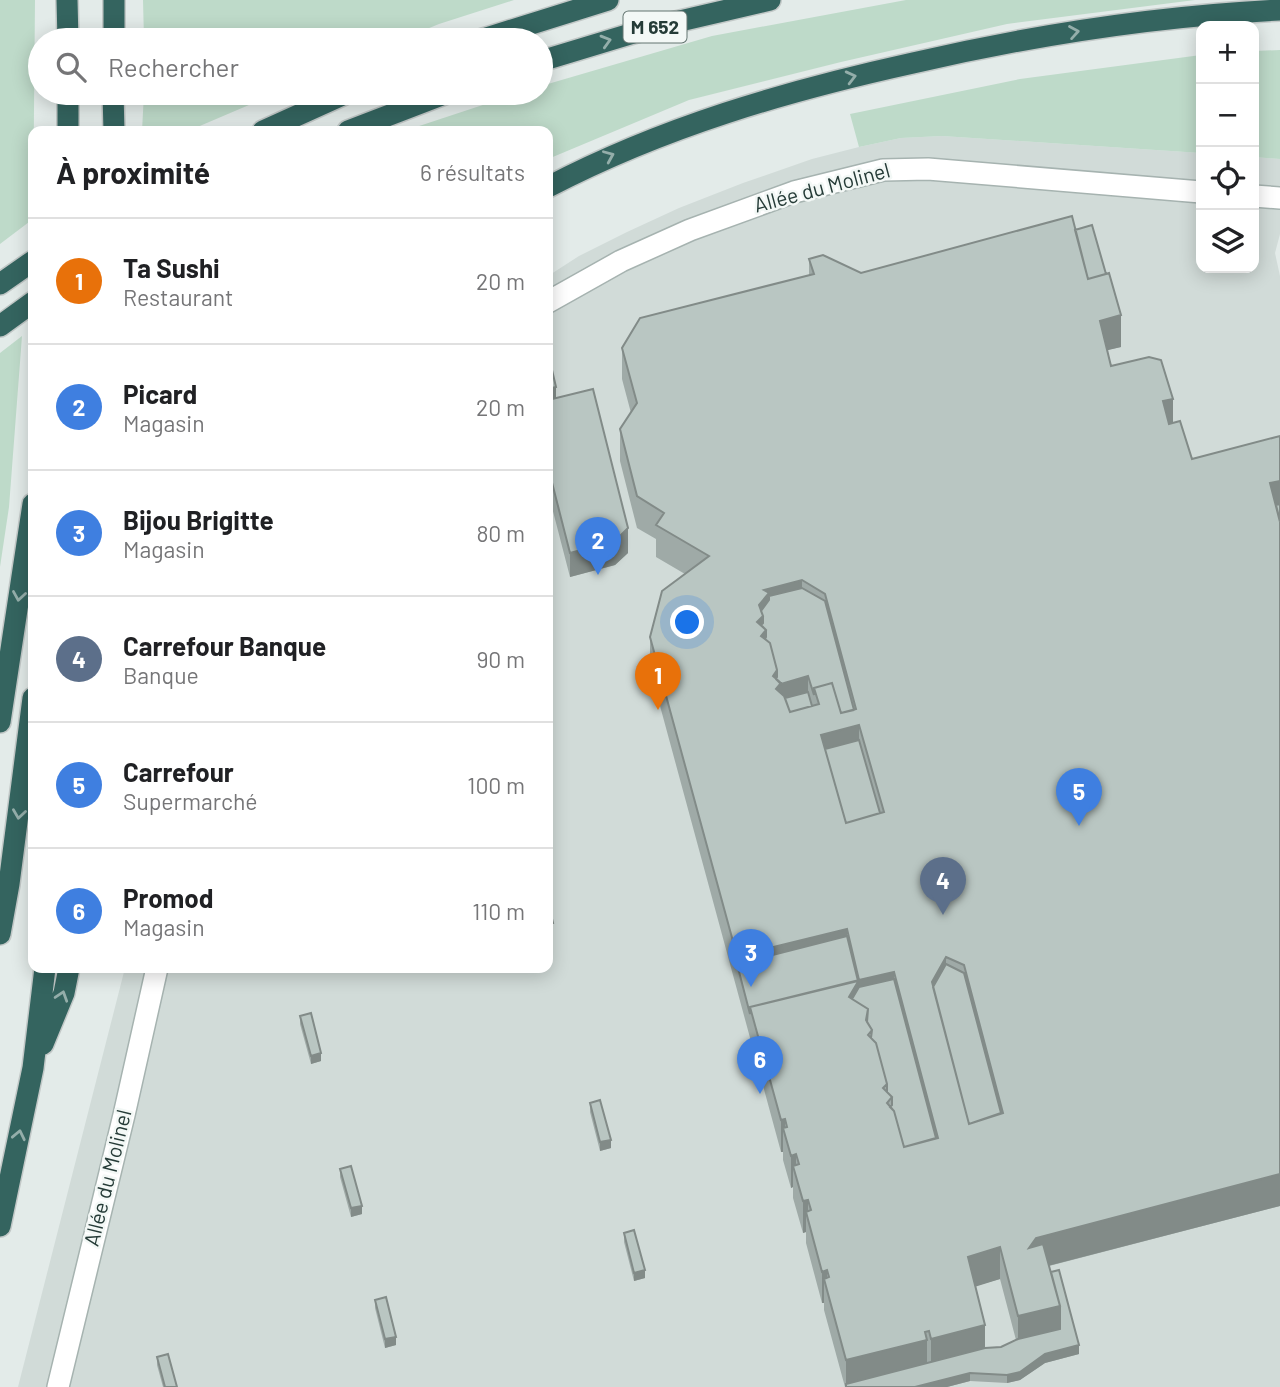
<!DOCTYPE html>
<html lang="fr">
<head>
<meta charset="utf-8">
<style>
	body { margin:0; font-family:Barlow,sans-serif; background:#f6f6f6; color:#202124 }
	.controls { position:absolute; right:21px; top:21px; display:grid; overflow:hidden; border-radius:14px; box-shadow:0 4px 18px #0003 }
	.controls button { width:63px; height:63px; display:grid; place-items:center; padding:0; border:0; border-bottom:2px solid #e0e0e0; background:#fff; color:#202124; font:35px sans-serif }
	.you { position:absolute; left:688px; top:623px; width:24px; height:24px; margin:-18px; border:5px solid #fff; border-radius:50%; background:#1a73e8; box-shadow:0 0 0 10px #1a73e833 }
	.badge { display:grid; place-items:center; width:46px; height:46px; border-radius:50%; background:#0f766e; color:#fff; font-size:23px; font-weight:700 }
	.pin { position:absolute; translate:-50% -58px; filter:drop-shadow(0 2px 4px #0008) }
	.pin::after { content:''; position:absolute; top:37px; width:24px; height:21px; background:inherit; clip-path:polygon(0 0,100% 0,50% 100%) }
	.list { margin:0; padding:0; list-style:none }
	h2 { display:flex; justify-content:space-between; align-items:center; height:91px; margin:0; padding:0 28px; font-size:30px }
	h2 small { font-size:23px; font-weight:400; color:#757577 }
	.list li { display:grid; grid-template-columns:46px 1fr auto; gap:21px; align-items:center; box-sizing:border-box; height:126px; padding:0 28px; border-top:2px solid #e0e0e0 }
	.list b { display:block; font-size:26px; white-space:nowrap }
	.list p { margin:0; font-size:23px; white-space:nowrap; color:#757577 }
	.list em { font-size:23px; font-style:normal; color:#757577 }
	.icon { flex:none; width:38px; height:38px; fill:none; stroke:currentColor; stroke-width:2; stroke-linecap:round; stroke-linejoin:round }
	.map { position:relative; flex:none; width:1280px; height:1387px; overflow:hidden }
	.search { position:absolute; background:#fff; box-shadow:0 4px 18px #0003; left:28px; top:28px; width:525px; height:77px; display:flex; align-items:center; gap:18px; box-sizing:border-box; padding:0 24px; border-radius:38px; color:#757577; font-size:26px }
	.panel { position:absolute; background:#fff; box-shadow:0 4px 18px #0003; left:28px; top:126px; width:525px; height:847px; border-radius:14px }
	.map>svg:first-child { display:block }
	.built { fill:#d1dbd8 }
	.green { fill:#bedac9 }
	.lines { fill:none; stroke-linecap:round; stroke-linejoin:round }
	.minor-casing { stroke:#a6b3b0; stroke-width:24 }
	.highway-casing { stroke:#c2c8c7; stroke-width:24 }
	.minor { stroke:#fff; stroke-width:21 }
	.highway { stroke:#34645f; stroke-width:21 }
	.wall { fill:#9faaa7; fill-rule:evenodd }
	.shaded-wall { fill:#828b88 }
	.building { fill:#b9c6c2; stroke:#828b88; stroke-width:2; fill-rule:evenodd }
	.oneway { stroke:#94aeaa }
	.labels { text-anchor:middle; stroke-width:5; stroke-linejoin:round; paint-order:stroke }
	.shield { fill:#f3f8f6; stroke:#637470; stroke-width:2 }
	.shield-label { font-size:19px; font-weight:bold; fill:#253b37 }
	.street-label { font-size:21px; fill:#253b37; stroke:#f3f8f6 }
</style>
</head>
<body>
<div class="map">
<svg width="1280" height="1387" viewBox="0 0 1280 1387">
	<rect width="100%" height="100%" fill="#e3ebe9"/>
	<!-- built -->
	<path class="built" d="M 942,136 L 1201,153 L 1201,268 L 1254,268 L 1254,157 L 1280,159 L 1280,234 L 1275,253 L 1280,276 L 1280,1387 L 18,1387 L 125,968 L 548,968 L 548,276 L 579,256 L 627,232 L 679,208 L 743,183 L 812,159 L 859,147 L 901,138 Z"/>
	<!-- green -->
	<path class="green" d="M 0,0 L 35,0 L 33,219 L 0,244 Z
		M 143,0 L 514,0 L 439,24 L 400,40 L 144,40 Z
		M 906,0 L 1195,0 L 1007,24 L 841,62 L 689,100 L 548,159 L 548,131 L 404,131 L 519,93 L 541,93 L 541,86 L 712,36 Z
		M 1280,50 L 1280,159 L 1254,157 L 1254,51 Z
		M 1201,55 L 1201,153 L 942,136 L 901,138 L 859,147 L 850,114 L 1020,79 Z
		M 144,93 L 277,93 L 188,131 L 142,131 Z
		M 22,336 L 9,507 L 0,567 L 0,353 Z"/>
	<g class="lines">
		<!-- minor casing -->
		<g class="minor-casing">
			<path id="minor" d="M 1254,196 L 1280,198
				M 548,302 L 621,261 L 690,230 L 794,192 L 883,170 L 928,169 L 1201,192
				M 58,1387 L 124,1115 L 157,968"/>
		</g>
		<!-- highway casing -->
		<g class="highway-casing">
			<path id="highway" d="M 67,0 L 68,40
				M 114,0 L 114,40
				M 480,40 L 608,0
				M 541,61 L 650,28 L 770,0
				M 113,93 L 114,131
				M 68,131 L 68,93
				M 263,131 L 347,93
				M 348,131 L 447,93
				M 548,187 C 663,127 786,91 913,63 C 1034,35 1156,16 1280,10
				M 0,284 L 33,261
				M 0,326 L 33,302
				M 0,722 L 33,504
				M 0,934 L 9,884 L 33,698
				M 43,1044 L 64,993 L 69,968
				M 0,1226 L 33,1068 L 45,968"/>
		</g>
		<!-- minor -->
		<use href="#minor" class="minor"/>
		<!-- highway -->
		<use href="#highway" class="highway"/>
	</g>
	<!-- wall -->
	<path class="wall" d="M 1075,230 L 1121,347 L 1107,350 L 1111,366 L 1173,423 L 1192,459 L 1280,436 L 1280,1206 L 1049,1266 L 1079,1354 L 1045,1363 L 1020,1380 L 1007,1383 L 970,1381 L 947,1387 L 845,1387 L 824,1310 L 824,1303 L 822,1303 L 806,1243 L 806,1232 L 803,1233 L 793,1198 L 793,1187 L 791,1188 L 783,1160 L 783,1152 L 781,1152 L 650,669 L 650,637 L 685,574 L 656,557 L 656,539 L 637,528 L 620,461 L 620,429 L 631,413 L 622,379 L 622,348 L 809,275 L 809,259 L 861,273 ZM 1000,1279 L 1016,1340 L 1001,1347 L 985,1348 L 975,1286 Z
		M 548,353 L 556,398 L 628,553 L 615,565 L 570,577 L 548,492 Z
		M 300,1016 L 321,1061 L 311,1064 L 300,1024 Z
		M 590,1103 L 611,1148 L 600,1151 L 590,1112 Z
		M 340,1169 L 362,1214 L 351,1217 L 340,1177 Z
		M 624,1233 L 645,1278 L 634,1281 L 624,1242 Z
		M 375,1300 L 396,1345 L 385,1348 L 375,1308 Z
		M 157,1357 L 177,1387 L 163,1387 L 157,1365 Z"/>
	<!-- shaded-wall -->
	<path class="shaded-wall" d="M 1121,315 L 1121,347 L 1100,352 L 1100,321 Z
		M 556,387 L 556,404 L 548,406 L 548,389 Z
		M 1173,399 L 1173,430 L 1163,433 L 1163,401 Z
		M 1280,481 L 1280,512 L 1272,515 L 1270,483 Z
		M 628,528 L 628,553 L 615,565 L 570,577 L 570,553 Z
		M 802,580 L 802,612 L 766,630 L 766,647 L 757,622 L 759,605 L 764,590 Z
		M 777,670 L 808,676 L 808,700 L 775,701 L 773,676 Z
		M 859,725 L 859,757 L 821,750 L 821,735 Z
		M 553,923 L 553,931 L 548,933 L 548,924 Z
		M 847,929 L 847,960 L 737,964 L 737,956 Z
		M 946,957 L 946,989 L 936,1006 L 932,982 Z
		M 894,972 L 894,1003 L 868,1032 L 859,1012 L 859,980 Z
		M 859,980 L 859,1011 L 758,1037 Z
		M 321,1053 L 321,1061 L 311,1064 L 311,1056 Z
		M 785,1119 L 785,1137 L 783,1128 L 783,1152 L 781,1152 L 781,1120 Z
		M 611,1140 L 611,1148 L 600,1151 L 600,1142 Z
		M 796,1154 L 796,1177 L 793,1166 L 793,1187 L 791,1188 L 791,1156 Z
		M 1280,1174 L 1280,1206 L 1036,1269 L 1029,1248 L 1036,1238 Z
		M 808,1200 L 808,1222 L 806,1212 L 806,1232 L 803,1233 L 803,1201 Z
		M 362,1206 L 362,1214 L 351,1217 L 351,1208 Z
		M 1000,1247 L 1000,1279 L 968,1289 L 968,1257 Z
		M 645,1270 L 645,1278 L 634,1281 L 634,1273 Z
		M 827,1270 L 827,1290 L 824,1279 L 824,1303 L 822,1303 L 822,1272 Z
		M 1060,1306 L 1060,1337 L 1018,1348 L 1018,1316 Z
		M 985,1325 L 985,1356 L 931,1370 L 931,1339 Z
		M 396,1337 L 396,1345 L 385,1348 L 385,1339 Z
		M 927,1340 L 927,1371 L 846,1387 L 846,1360 Z
		M 1079,1345 L 1079,1354 L 1045,1363 L 1020,1380 L 1007,1383 L 1007,1375 L 1045,1354 Z
		M 970,1373 L 970,1381 L 947,1387 L 915,1387 Z"/>
	<!-- building -->
	<path class="building" d="M 1072,216 L 1088,279 L 1109,273 L 1121,315 L 1100,321 L 1111,366 L 1149,357 L 1161,360 L 1173,399 L 1163,401 L 1169,424 L 1180,421 L 1192,459 L 1280,436 L 1280,481 L 1270,483 L 1280,522 L 1280,1174 L 1036,1238 L 1029,1248 L 1043,1244 L 1060,1306 L 1018,1316 L 1000,1247 L 968,1257 L 985,1325 L 931,1339 L 929,1331 L 925,1332 L 927,1340 L 846,1360 L 824,1279 L 829,1277 L 827,1270 L 822,1272 L 806,1212 L 811,1210 L 808,1200 L 803,1201 L 793,1166 L 799,1164 L 796,1154 L 791,1156 L 783,1128 L 787,1127 L 785,1119 L 781,1120 L 750,1007 L 859,980 L 849,997 L 868,1009 L 866,1020 L 872,1030 L 868,1035 L 876,1043 L 887,1084 L 883,1088 L 892,1097 L 887,1103 L 894,1111 L 904,1147 L 938,1138 L 894,972 L 859,980 L 847,929 L 737,956 L 650,637 L 662,591 L 709,556 L 656,525 L 664,513 L 637,496 L 620,429 L 637,403 L 622,348 L 640,318 L 814,274 L 809,259 L 823,255 L 861,273 ZM 802,580 L 825,594 L 856,709 L 841,713 L 832,683 L 814,688 L 819,704 L 790,712 L 784,696 L 776,689 L 781,683 L 773,676 L 777,670 L 770,643 L 761,636 L 766,630 L 757,622 L 763,616 L 759,605 L 769,593 L 764,590 ZM 859,725 L 884,812 L 846,823 L 821,735 ZM 946,957 L 964,965 L 1003,1113 L 969,1124 L 932,982 Z
		M 1092,225 L 1106,274 L 1088,279 L 1075,230 Z
		M 548,353 L 556,387 L 548,389 Z
		M 593,389 L 628,528 L 615,541 L 570,553 L 548,467 L 548,400 Z
		M 1280,504 L 1280,521 L 1276,505 Z
		M 802,588 L 825,601 L 854,710 L 841,713 L 832,683 L 814,688 L 814,695 L 808,676 L 781,684 L 776,679 L 777,677 L 777,670 L 770,643 L 765,639 L 766,637 L 766,630 L 761,625 L 763,623 L 763,616 L 761,611 L 769,600 L 769,596 Z
		M 808,692 L 812,706 L 790,712 L 785,698 Z
		M 859,740 L 880,813 L 846,823 L 825,749 Z
		M 548,902 L 553,923 L 548,924 Z
		M 847,936 L 858,981 L 750,1007 L 750,1014 L 737,964 Z
		M 946,964 L 964,973 L 1001,1113 L 969,1124 L 933,987 Z
		M 894,979 L 936,1138 L 904,1147 L 894,1111 L 890,1107 L 892,1105 L 892,1097 L 887,1092 L 887,1084 L 876,1043 L 871,1038 L 872,1030 L 867,1022 L 868,1009 L 852,999 L 859,987 Z
		M 311,1013 L 321,1053 L 311,1056 L 300,1016 Z
		M 600,1100 L 611,1140 L 600,1142 L 590,1103 Z
		M 351,1166 L 362,1206 L 351,1208 L 340,1169 Z
		M 634,1230 L 645,1270 L 634,1273 L 624,1233 Z
		M 1059,1270 L 1079,1345 L 1045,1354 L 1020,1372 L 1007,1375 L 970,1373 L 915,1387 L 846,1387 L 846,1384 L 985,1348 L 1001,1347 L 1018,1339 L 1060,1329 L 1060,1306 L 1051,1272 Z
		M 386,1297 L 396,1337 L 385,1339 L 375,1300 Z
		M 168,1354 L 177,1387 L 165,1387 L 157,1357 Z"/>
	<!-- one-way arrows -->
	<defs><path id="oneway-chevron" d="M-2-3.5L2.5 0L-2 3.5" fill="none" stroke-width="1.6" stroke-linecap="round" stroke-linejoin="round" transform="scale(1.75)"/></defs>
	<g class="oneway">
		<use href="#oneway-chevron" transform="translate(1074 32) rotate(-10)"/>
		<use href="#oneway-chevron" transform="translate(606 41) rotate(-16)"/>
		<use href="#oneway-chevron" transform="translate(851 77) rotate(-14)"/>
		<use href="#oneway-chevron" transform="translate(609 156) rotate(-23)"/>
		<use href="#oneway-chevron" transform="translate(19 596) rotate(99)"/>
		<use href="#oneway-chevron" transform="translate(19 814) rotate(98)"/>
		<use href="#oneway-chevron" transform="translate(62 996) rotate(-72)"/>
		<use href="#oneway-chevron" transform="translate(19 1135) rotate(-78)"/>
	</g>
	<g class="labels">
		<!-- shield labels -->
		<rect class="shield" x="623.5" y="11.5" width="63" height="31" rx="5"/>
		<g class="shield-label">
			<text x="655" y="34">M 652</text>
		</g>
		<!-- street labels -->
		<g class="street-label">
			<text transform="translate(822 188) rotate(-15)" y="7">Allée du Molinel</text>
			<text transform="translate(108 1178) rotate(-76)" y="7">Allée du Molinel</text>
		</g>
	</g>
</svg>
<div class="controls">
<button>+</button>
<button>−</button>
<button><svg class="icon" aria-label="locate" viewBox="0 0 24 24"><circle cx="12" cy="12" r="6"/><path d="M12 2v4M12 18v4M2 12h4M18 12h4"/></svg></button>
<button><svg class="icon" aria-label="layers" viewBox="0 0 24 24"><path d="M12 4l9 5-9 5-9-5zM3 14l9 5 9-5"/></svg></button>
</div>
<div class="you"></div>
<div class="pin badge" style="left:658px;top:710px;background:#e8710a">1</div>
<div class="pin badge" style="left:598px;top:575px;background:#3f7fe0">2</div>
<div class="pin badge" style="left:751px;top:987px;background:#3f7fe0">3</div>
<div class="pin badge" style="left:943px;top:915px;background:#5c6f8a">4</div>
<div class="pin badge" style="left:1079px;top:826px;background:#3f7fe0">5</div>
<div class="pin badge" style="left:760px;top:1094px;background:#3f7fe0">6</div>
<div class="search"><svg class="icon" aria-label="search" viewBox="0 0 24 24"><circle cx="10" cy="10" r="6"/><path d="M15 15l6 6"/></svg>Rechercher</div>
<section class="panel">
<h2>À proximité<small>6 résultats</small></h2>
<ul class="list">
<li><span class="badge" style="background:#e8710a">1</span><div><b>Ta Sushi</b><p>Restaurant</p></div><em>20 m</em></li>
<li><span class="badge" style="background:#3f7fe0">2</span><div><b>Picard</b><p>Magasin</p></div><em>20 m</em></li>
<li><span class="badge" style="background:#3f7fe0">3</span><div><b>Bijou Brigitte</b><p>Magasin</p></div><em>80 m</em></li>
<li><span class="badge" style="background:#5c6f8a">4</span><div><b>Carrefour Banque</b><p>Banque</p></div><em>90 m</em></li>
<li><span class="badge" style="background:#3f7fe0">5</span><div><b>Carrefour</b><p>Supermarché</p></div><em>100 m</em></li>
<li><span class="badge" style="background:#3f7fe0">6</span><div><b>Promod</b><p>Magasin</p></div><em>110 m</em></li>
</ul>
</section>
</div>
</body>
</html>
